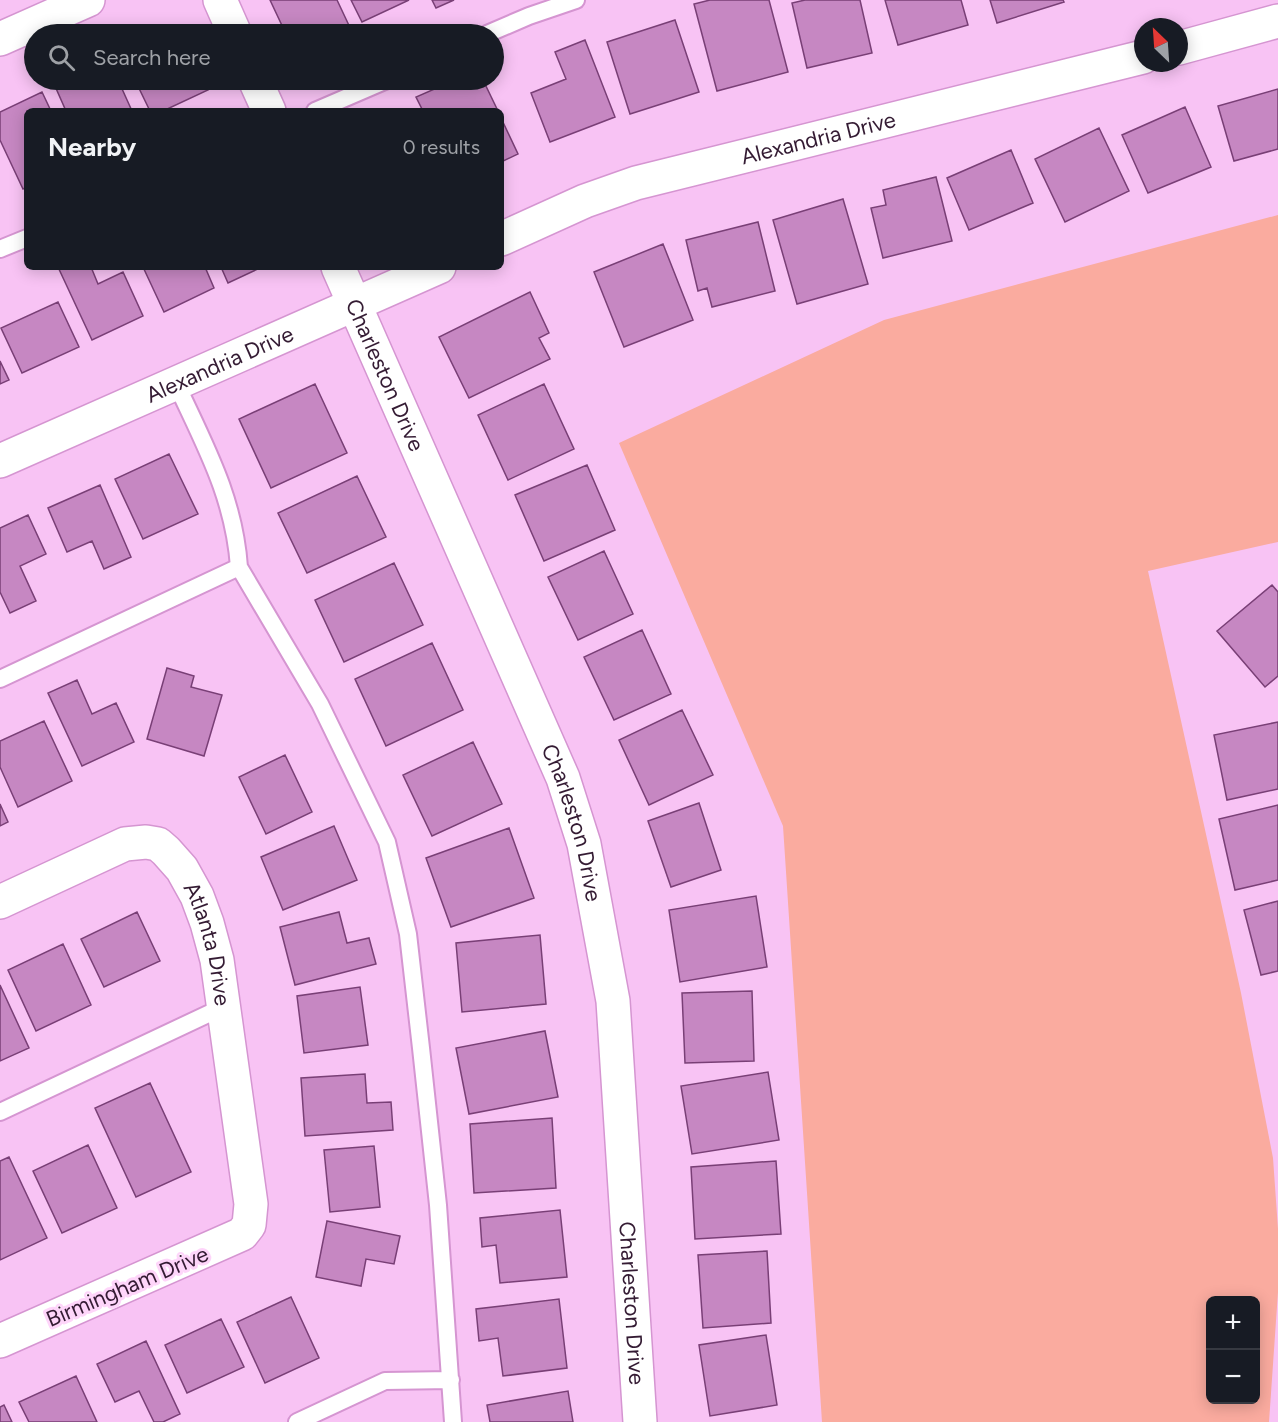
<!DOCTYPE html>
<html lang="en">
<head>
<meta charset="utf-8">
<style>
	body { margin:0; font-family:Figtree,sans-serif; background:#242831; color:#f1f3f6 }
	.controls { position:absolute; right:18px; bottom:18px; display:grid; overflow:hidden; border-radius:9px; box-shadow:0 3px 15px #0003 }
	.controls button { width:54px; height:54px; display:grid; place-items:center; padding:0; border:0; border-bottom:2px solid #363941; background:#171b24; color:#f1f3f6; font:30px sans-serif }
	.compass { position:absolute; left:1134px; top:18px; width:54px; height:54px; border-radius:50%; background:#171b24; box-shadow:0 3px 15px #0003; rotate:335deg }
	.list { margin:0; padding:0; list-style:none }
	h2 { display:flex; justify-content:space-between; align-items:center; height:78px; margin:0; padding:0 24px; font-size:26px }
	h2 small { font-size:20px; font-weight:400; color:#9ea1a6 }
	.icon { flex:none; width:33px; height:33px; fill:none; stroke:currentColor; stroke-width:2; stroke-linecap:round; stroke-linejoin:round }
	.map { position:relative; flex:none; width:1278px; height:1422px; overflow:hidden }
	.search { position:absolute; background:#171b24; box-shadow:0 3px 15px #0003; left:24px; top:24px; width:480px; height:66px; display:flex; align-items:center; gap:15px; box-sizing:border-box; padding:0 21px; border-radius:33px; color:#9ea1a6; font-size:22px }
	.panel { position:absolute; background:#171b24; box-shadow:0 3px 15px #0003; left:24px; top:108px; width:480px; height:162px; border-radius:9px }
	.map>svg:first-child { display:block }
	.green { fill:#faab9f; fill-rule:evenodd }
	.building { fill:#c687c2; stroke:#793f76; stroke-width:1.5 }
	.lines { fill:none; stroke-linecap:round; stroke-linejoin:round }
	.lane-casing { stroke:#d595d1; stroke-width:20 }
	.street-casing { stroke:#d595d1; stroke-width:36 }
	.lane { stroke:#fff; stroke-width:16 }
	.street { stroke:#fff; stroke-width:33 }
	.labels { text-anchor:middle; stroke-width:6; stroke-linejoin:round; paint-order:stroke }
	.street-label { font-size:22px; fill:#341b33; stroke:#fed5fa }
</style>
</head>
<body>
<div class="map">
<svg width="1278" height="1422" viewBox="0 0 1278 1422">
	<rect width="100%" height="100%" fill="#f8c3f4"/>
	<!-- green -->
	<path class="green" d="M 1278,215 L 1278,542 L 1148,571 L 1241,993 L 1273,1158 L 1278,1229 L 1278,1292 L 1269,1422 L 822,1422 L 783,826 L 619,443 L 884,320 ZM 1210,1300 L 1256,1300 L 1256,1400 L 1210,1400 Z"/>
	<!-- building -->
	<path class="building" d="M 270,0 L 337,0 L 353,34 L 286,34 Z
		M 351,0 L 409,0 L 362,22 Z
		M 432,0 L 454,0 L 436,8 Z
		M 710,0 L 769,0 L 788,72 L 717,91 L 694,4 Z
		M 805,0 L 860,0 L 872,53 L 807,68 L 792,3 Z
		M 885,0 L 961,0 L 968,25 L 898,45 Z
		M 990,0 L 1063,0 L 1064,2 L 997,23 Z
		M 675,20 L 699,92 L 630,114 L 607,42 Z
		M 179,29 L 182,34 L 168,34 Z
		M 585,40 L 615,117 L 550,142 L 531,93 L 566,79 L 555,52 Z
		M 68,80 L 118,80 L 132,111 L 66,111 L 55,86 Z
		M 135,80 L 203,80 L 208,90 L 163,111 L 150,111 Z
		M 455,80 L 483,80 L 498,111 L 423,111 L 416,97 Z
		M 1278,89 L 1278,149 L 1234,161 L 1218,106 Z
		M 42,92 L 51,111 L 27,111 L 27,187 L 23,189 L 0,140 L 0,112 Z
		M 1185,107 L 1211,167 L 1148,193 L 1122,135 Z
		M 501,118 L 518,154 L 501,162 Z
		M 1099,128 L 1129,191 L 1065,222 L 1035,159 Z
		M 1011,150 L 1033,203 L 969,230 L 947,178 Z
		M 936,177 L 952,241 L 883,258 L 871,208 L 886,205 L 883,190 Z
		M 843,199 L 868,284 L 797,304 L 773,220 Z
		M 758,222 L 775,291 L 712,307 L 707,288 L 698,291 L 686,240 Z
		M 663,244 L 693,320 L 624,347 L 594,272 Z
		M 58,267 L 91,267 L 98,284 L 123,272 L 143,316 L 92,340 Z
		M 143,267 L 205,267 L 214,288 L 164,312 Z
		M 221,267 L 262,267 L 228,283 Z
		M 530,292 L 549,333 L 539,338 L 550,359 L 469,398 L 439,337 Z
		M 58,302 L 79,347 L 22,373 L 1,328 Z
		M 0,361 L 9,380 L 0,384 Z
		M 315,384 L 347,453 L 271,488 L 239,419 Z
		M 544,384 L 574,449 L 508,480 L 478,415 Z
		M 169,454 L 198,514 L 143,539 L 115,479 Z
		M 587,465 L 615,530 L 544,561 L 515,495 Z
		M 357,476 L 386,537 L 307,573 L 278,513 Z
		M 100,485 L 131,557 L 104,569 L 92,541 L 67,552 L 48,508 Z
		M 28,515 L 46,554 L 20,566 L 36,601 L 10,613 L 0,592 L 0,528 Z
		M 604,551 L 633,614 L 578,640 L 548,577 Z
		M 394,563 L 423,625 L 344,662 L 315,600 Z
		M 1272,585 L 1278,592 L 1278,676 L 1265,687 L 1217,631 Z
		M 642,630 L 671,694 L 614,720 L 584,657 Z
		M 432,643 L 463,710 L 386,746 L 355,679 Z
		M 167,668 L 194,676 L 191,687 L 222,695 L 204,756 L 147,739 Z
		M 77,680 L 92,714 L 116,703 L 134,742 L 82,766 L 48,693 Z
		M 682,710 L 713,775 L 649,805 L 619,740 Z
		M 44,721 L 72,781 L 18,807 L 0,767 L 0,741 Z
		M 1278,722 L 1278,789 L 1227,800 L 1214,735 Z
		M 473,742 L 502,804 L 432,836 L 403,775 Z
		M 285,755 L 312,812 L 266,834 L 239,777 Z
		M 699,803 L 721,870 L 671,887 L 648,821 Z
		M 0,804 L 8,822 L 0,826 Z
		M 1278,805 L 1278,880 L 1235,890 L 1219,819 Z
		M 334,826 L 357,880 L 283,910 L 261,857 Z
		M 509,828 L 534,898 L 451,927 L 426,858 Z
		M 756,896 L 767,967 L 680,982 L 669,910 Z
		M 1278,901 L 1278,971 L 1261,975 L 1244,910 Z
		M 137,912 L 160,961 L 104,987 L 81,939 Z
		M 339,912 L 347,943 L 369,938 L 376,964 L 295,985 L 280,927 Z
		M 540,935 L 546,1004 L 462,1012 L 456,943 Z
		M 63,944 L 91,1005 L 36,1031 L 8,970 Z
		M 0,985 L 29,1048 L 0,1061 Z
		M 360,987 L 368,1045 L 304,1053 L 297,996 Z
		M 752,991 L 754,1061 L 685,1063 L 682,993 Z
		M 545,1031 L 558,1097 L 469,1114 L 456,1048 Z
		M 768,1072 L 779,1140 L 692,1154 L 681,1086 Z
		M 365,1074 L 367,1103 L 391,1102 L 393,1130 L 305,1136 L 301,1078 Z
		M 150,1083 L 191,1172 L 136,1197 L 95,1108 Z
		M 552,1118 L 556,1188 L 474,1193 L 470,1124 Z
		M 88,1145 L 117,1208 L 62,1233 L 33,1171 Z
		M 374,1146 L 380,1207 L 330,1212 L 324,1150 Z
		M 9,1157 L 47,1238 L 0,1260 L 0,1161 Z
		M 776,1161 L 781,1234 L 695,1239 L 691,1167 Z
		M 560,1210 L 567,1277 L 500,1283 L 496,1245 L 482,1247 L 480,1218 Z
		M 327,1221 L 400,1236 L 394,1264 L 366,1259 L 361,1286 L 316,1277 Z
		M 767,1251 L 771,1323 L 703,1328 L 698,1255 Z
		M 291,1297 L 319,1358 L 265,1383 L 237,1322 Z
		M 559,1299 L 567,1368 L 503,1376 L 498,1338 L 479,1341 L 476,1309 Z
		M 221,1319 L 244,1367 L 187,1393 L 165,1345 Z
		M 766,1335 L 777,1405 L 710,1416 L 699,1345 Z
		M 146,1341 L 180,1414 L 163,1422 L 154,1422 L 139,1391 L 115,1402 L 97,1364 Z
		M 76,1376 L 97,1422 L 29,1422 L 19,1402 Z
		M 568,1391 L 573,1422 L 490,1422 L 487,1405 Z
		M 4,1405 L 12,1422 L 0,1422 L 0,1407 Z"/>
	<g class="lines">
		<!-- lane casing -->
		<g class="lane-casing">
			<path id="lane" d="M 487,34 L 529,16 L 576,0
				M 315,111 L 387,80
				M 0,249 L 27,238
				M 176,383 C 205,446 234,497 239,567
				M 0,679 L 239,567 L 320,704 L 387,842 L 408,934 L 421,1048 L 438,1205 L 453,1422
				M 0,1112 L 223,1007
				M 297,1422 L 385,1381 L 451,1380"/>
		</g>
		<!-- street casing -->
		<g class="street-casing">
			<g id="street">
				<path d="M 220,0 L 235,34"/>
				<path d="M 0,39 L 88,0"/>
				<path d="M 1179,48 L 1278,21"/>
				<path d="M 255,80 L 269,111"/>
				<path id="s1" d="M 501,239 L 585,201 L 636,183 L 1143,57"/>
				<path id="s2" d="M 338,267 L 563,778 L 584,844 L 613,1001 L 640,1422"/>
				<path id="s3" d="M 0,461 L 439,267"/>
				<path id="s4" d="M 0,902 L 125,844 L 146,842 L 158,844 L 166,851 L 182,869 L 197,896 L 207,923 L 217,960 L 251,1204 L 249,1225 L 242,1234 L 0,1341"/>
			</g>
		</g>
		<!-- lane -->
		<use href="#lane" class="lane"/>
		<!-- street -->
		<use href="#street" class="street"/>
	</g>
	<g class="labels">
		<!-- street labels -->
		<g class="street-label">
			<text dy="8" stroke="none"><textPath href="#s1" startOffset="334">Alexandria Drive</textPath></text>
			<text dy="8" stroke="none"><textPath href="#s3" startOffset="240">Alexandria Drive</textPath></text>
			<text dy="8" stroke="none"><textPath href="#s2" startOffset="118">Charleston Drive</textPath></text>
			<text dy="8" stroke="none"><textPath href="#s2" startOffset="604">Charleston Drive</textPath></text>
			<text dy="8" stroke="none"><textPath href="#s4" startOffset="286">Atlanta Drive</textPath></text>
			<text transform="translate(127 1286) rotate(-23)" y="8">Birmingham Drive</text>
			<text dy="8" stroke="none"><textPath href="#s2" startOffset="1090">Charleston Drive</textPath></text>
		</g>
	</g>
</svg>
<div class="controls">
<button>+</button>
<button>−</button>
</div>
<svg class="compass" viewBox="-18 -18 36 36"><path d="M0-13l5 13h-10z" fill="#e53935"/><path d="M0 13l5-13h-10z" fill="#9ea1a6"/></svg>
<div class="search"><svg class="icon" aria-label="search" viewBox="0 0 24 24"><circle cx="10" cy="10" r="6"/><path d="M15 15l6 6"/></svg>Search here</div>
<section class="panel">
<h2>Nearby<small>0 results</small></h2>
<ul class="list">
</ul>
</section>
</div>
</body>
</html>
